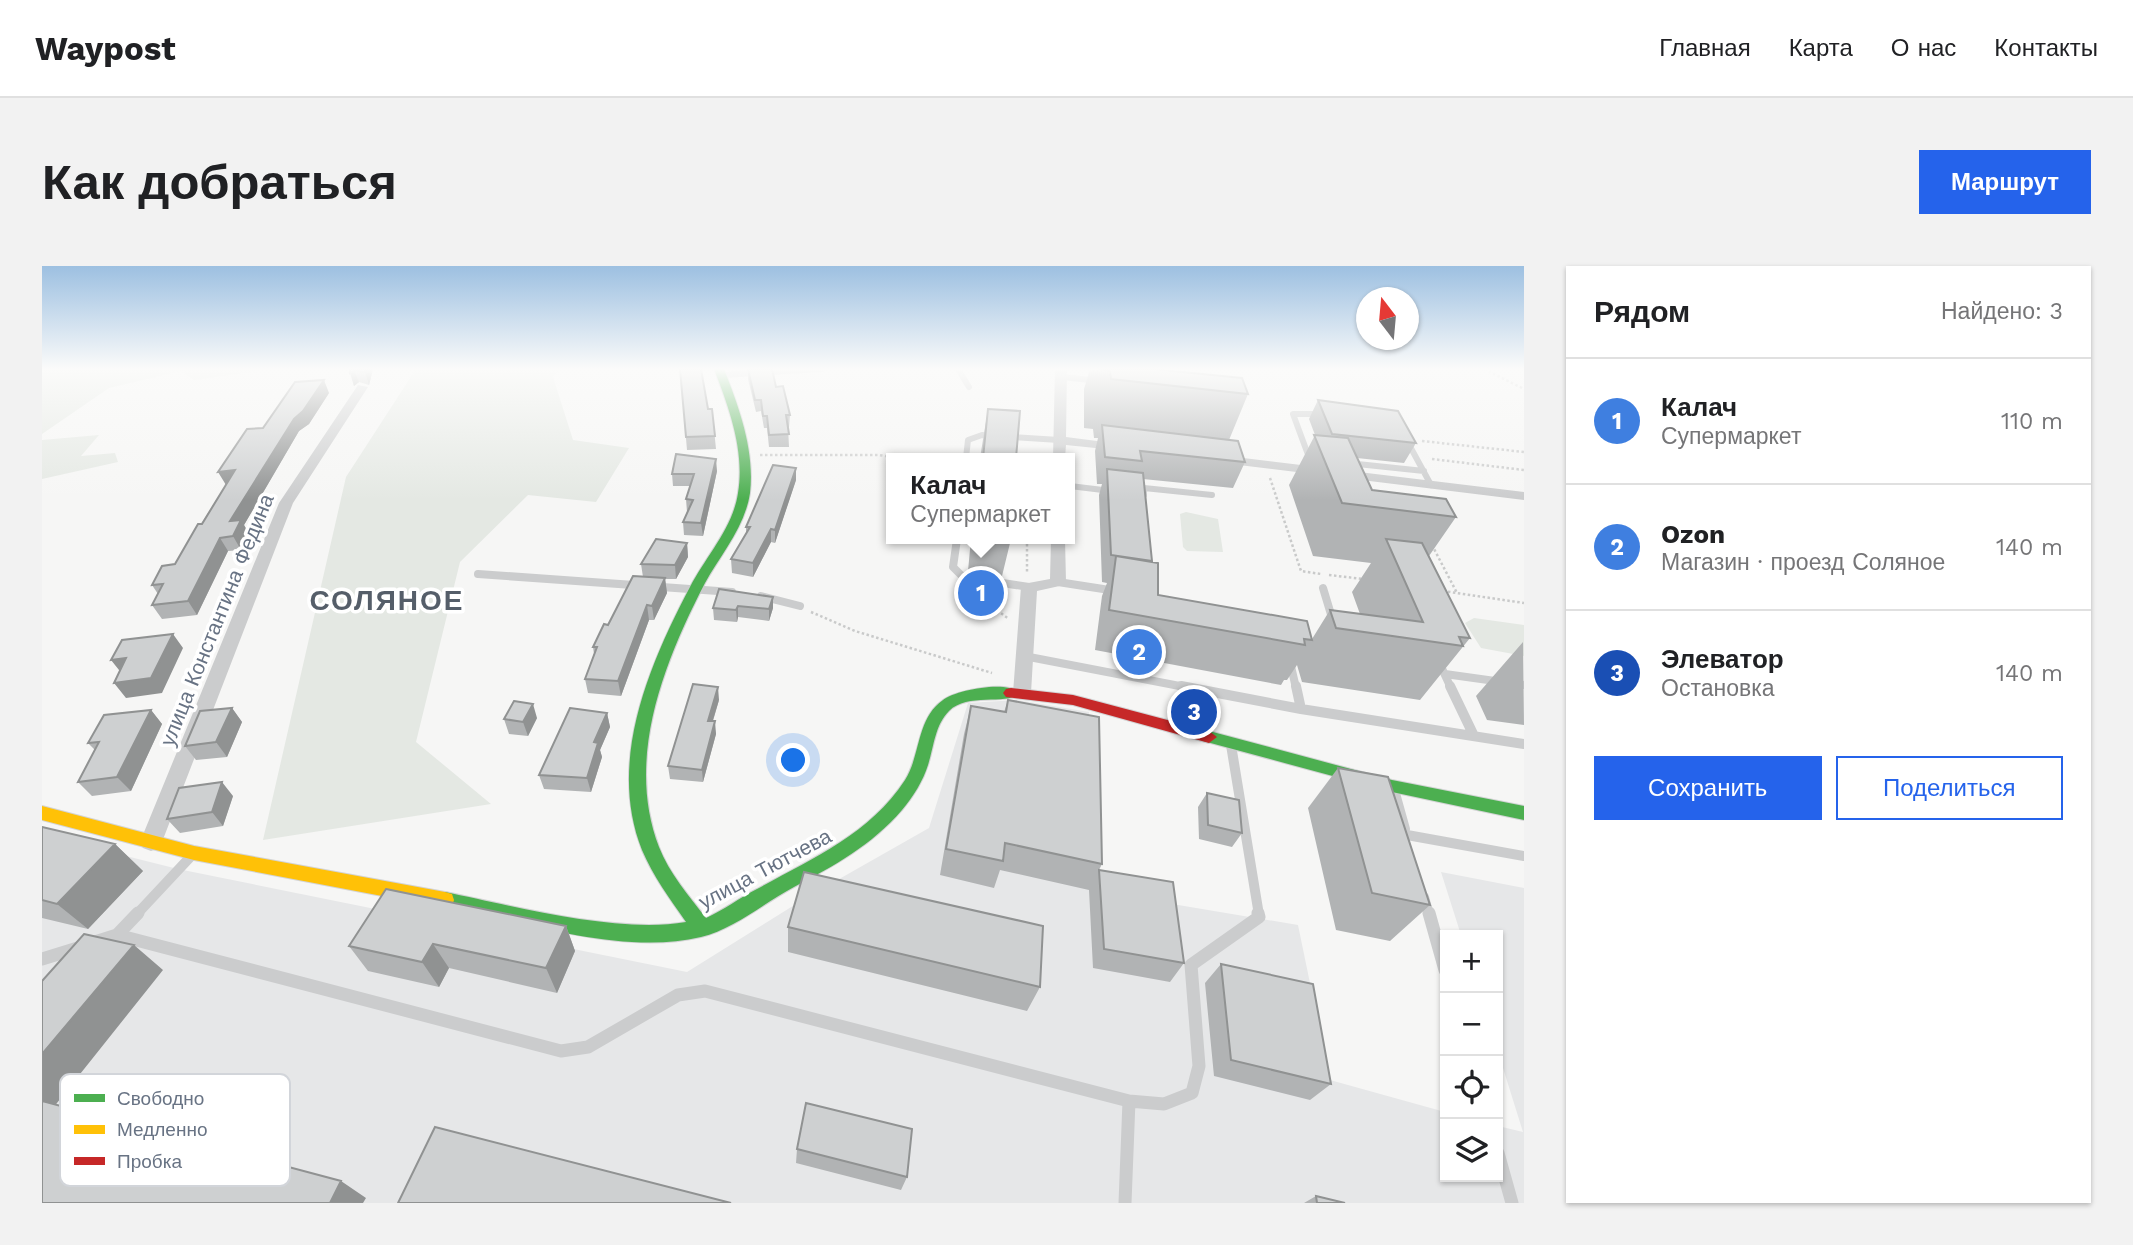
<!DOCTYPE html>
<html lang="ru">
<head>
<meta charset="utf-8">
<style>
	body { margin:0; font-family:"Work Sans",sans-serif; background:#f2f2f2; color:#202124 }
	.controls { position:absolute; right:21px; bottom:21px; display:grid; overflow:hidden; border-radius:0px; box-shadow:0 2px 5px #0004 }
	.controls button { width:63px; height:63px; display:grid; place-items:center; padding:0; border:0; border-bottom:2px solid #e0e0e0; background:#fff; color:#202124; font:35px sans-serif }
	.compass { position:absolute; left:1314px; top:21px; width:63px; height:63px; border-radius:50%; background:#fff; box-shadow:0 2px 5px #0004; rotate:344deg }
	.you { position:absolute; left:752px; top:495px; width:24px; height:24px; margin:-18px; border:5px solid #fff; border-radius:50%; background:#1a73e8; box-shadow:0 0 0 10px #1a73e833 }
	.badge { display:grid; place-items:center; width:46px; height:46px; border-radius:50%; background:#2563eb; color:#fff; font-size:23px; font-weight:700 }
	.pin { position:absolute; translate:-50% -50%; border:4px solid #fff; box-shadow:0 2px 7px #0006 }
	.popup { position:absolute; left:844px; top:187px; width:189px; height:91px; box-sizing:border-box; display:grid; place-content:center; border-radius:0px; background:#fff; filter:drop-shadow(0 2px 5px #0005); font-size:23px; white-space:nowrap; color:#757577 }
	.popup b { font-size:26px; color:#202124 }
	.popup::after { content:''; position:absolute; left:50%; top:100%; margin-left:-14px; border:14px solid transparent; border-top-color:#fff }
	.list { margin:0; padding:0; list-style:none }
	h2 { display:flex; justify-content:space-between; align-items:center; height:91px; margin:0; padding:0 28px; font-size:30px }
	h2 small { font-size:23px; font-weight:400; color:#757577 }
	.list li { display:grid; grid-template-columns:46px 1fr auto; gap:21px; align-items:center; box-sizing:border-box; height:126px; padding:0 28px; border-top:2px solid #e0e0e0 }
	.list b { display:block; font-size:26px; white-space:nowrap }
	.list p { margin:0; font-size:23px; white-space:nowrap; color:#757577 }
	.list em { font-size:23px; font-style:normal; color:#757577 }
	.actions { display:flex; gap:14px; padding:21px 28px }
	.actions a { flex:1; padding:16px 0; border:2px solid #2563eb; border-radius:0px; text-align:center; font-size:24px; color:#2563eb }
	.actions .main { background:#2563eb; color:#fff }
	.icon { flex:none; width:38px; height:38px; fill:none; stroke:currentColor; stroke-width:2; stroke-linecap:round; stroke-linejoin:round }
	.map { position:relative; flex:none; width:1482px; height:937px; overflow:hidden; border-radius:0px }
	header { display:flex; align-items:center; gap:42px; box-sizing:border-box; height:98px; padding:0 35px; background:#fff; border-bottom:2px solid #e0e0e0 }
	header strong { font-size:33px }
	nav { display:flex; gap:38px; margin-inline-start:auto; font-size:24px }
	.intro { display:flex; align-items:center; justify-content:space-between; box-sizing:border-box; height:168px; padding:0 42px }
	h1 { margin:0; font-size:49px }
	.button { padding:18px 32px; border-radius:0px; background:#2563eb; color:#fff; font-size:24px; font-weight:700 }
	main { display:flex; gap:42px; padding:0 42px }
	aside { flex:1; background:#fff; border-radius:0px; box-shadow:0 2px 5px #0004 }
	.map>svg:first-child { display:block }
	.built { fill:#e6e7e8 }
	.green { fill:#e4e8e3 }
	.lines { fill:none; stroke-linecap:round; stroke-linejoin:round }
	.fast-casing { stroke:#d3d4d5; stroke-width:2 }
	.slow-casing { stroke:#d3d4d5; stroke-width:2 }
	.jam-casing { stroke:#d3d4d5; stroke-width:2 }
	.path { stroke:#c9caca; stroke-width:2.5; stroke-dasharray:2.5 2.5; stroke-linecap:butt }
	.lane-far3 { stroke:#cbcccd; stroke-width:6 }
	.lane-far2 { stroke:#cbcccd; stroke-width:8 }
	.lane-far1 { stroke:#cbcccd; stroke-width:10 }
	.lane { stroke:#cbcccd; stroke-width:13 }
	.street { fill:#cbcccd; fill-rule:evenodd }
	.fast { fill:#4caf50; fill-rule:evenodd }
	.slow { fill:#ffc107; fill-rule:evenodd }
	.jam { fill:#c62828; fill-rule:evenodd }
	.wall { fill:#b1b3b4 }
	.shaded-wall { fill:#909292 }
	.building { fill:#ced0d1; stroke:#909292; stroke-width:2 }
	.labels { text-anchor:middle; stroke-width:7; stroke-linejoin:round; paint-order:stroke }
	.street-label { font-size:21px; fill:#687384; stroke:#fff }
	.district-label { font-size:28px; font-weight:bold; letter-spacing:2px; fill:#555e69; stroke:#fff }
	.key { fill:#fff; stroke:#d2d5da; stroke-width:2 }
	.key-label { font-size:19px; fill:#687384 }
</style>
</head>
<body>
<header>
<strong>Waypost</strong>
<nav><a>Главная</a><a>Карта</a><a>О нас</a><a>Контакты</a></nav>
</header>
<div class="intro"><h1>Как добраться</h1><a class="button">Маршрут</a></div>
<main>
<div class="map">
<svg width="1482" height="937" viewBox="0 0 1482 937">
	<rect width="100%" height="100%" fill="#f6f6f5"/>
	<!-- built -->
	<path class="built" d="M 975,434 L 1047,446 L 1047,624 L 1256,659 L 1288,814 L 1403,846 L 1403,911 L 1456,911 L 1456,860 L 1481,866 L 1456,786 L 1456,669 L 1419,669 L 1399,606 L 1482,622 L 1482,937 L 0,937 L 0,569 L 136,603 L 645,706 L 762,633 L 887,562 L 926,437 Z"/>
	<!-- green -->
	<path class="green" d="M 0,103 L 230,103 L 152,114 L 139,105 L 67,122 L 0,168 Z
		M 374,103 L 519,103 L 511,111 L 531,174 L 587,182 L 554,236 L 486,229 L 418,296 L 374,476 L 449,538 L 221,574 L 304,211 Z
		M 57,169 L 39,190 L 73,187 L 76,196 L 0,213 L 0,174 Z
		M 1144,246 L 1176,253 L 1181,286 L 1145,285 L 1141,281 L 1138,248 Z
		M 1432,352 L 1482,359 L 1482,390 L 1439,382 L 1423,357 Z"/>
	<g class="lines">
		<!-- fast casing -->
		<g class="fast-casing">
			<path id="fast" d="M 672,103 L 682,103 C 697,141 713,185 708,227 C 703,261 679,288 663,317 C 622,396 583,493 617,581 C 627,607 647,630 664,652 C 682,644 697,632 715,623 C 769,593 827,569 863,514 C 879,489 874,453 901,434 C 914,424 966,414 977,427 C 966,440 926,426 907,445 C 893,459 892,480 886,499 C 881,515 871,531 860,544 C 830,579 792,600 752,621 C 722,637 692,663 659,671 C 596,686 525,667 464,655 C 442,650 418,647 396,640 L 394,634 L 396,628 L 403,626 C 472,640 576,668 644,656 C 628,633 611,610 600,584 C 565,496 607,399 648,321 C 664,290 691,262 696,227 C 703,185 687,142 672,103 Z
				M 1167,465 L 1350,514 L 1482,540 L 1482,554 L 1350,526 L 1161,475 L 1159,471 Z"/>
		</g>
		<!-- slow casing -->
		<g class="slow-casing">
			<path id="slow" d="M 0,540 L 152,580 L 403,626 L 410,628 L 412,634 L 410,640 L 403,642 L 152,594 L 0,554 Z"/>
		</g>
		<!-- jam casing -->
		<g class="jam-casing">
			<path id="jam" d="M 969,422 L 1031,429 L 1167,465 L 1175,471 L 1167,477 L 1031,439 L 964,431 L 961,427 L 964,423 Z"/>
		</g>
		<!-- path -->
		<path class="path" d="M 1442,103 L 1482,123
			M 1380,175 L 1482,186
			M 718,189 L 837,189 L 856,192
			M 1390,193 L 1482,204
			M 1228,212 L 1259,305 L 1279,308
			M 985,273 L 985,308
			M 1390,279 L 1415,327
			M 1287,309 L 1321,313
			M 1401,325 L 1482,337
			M 950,328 L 948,339 L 967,353
			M 769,346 L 813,365 L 950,407"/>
		<!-- lane-far3 -->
		<path class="lane-far3" d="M 916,103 L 927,121
			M 1020,111 L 1058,115
			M 1364,173 L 1389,219
			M 924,192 L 926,174 L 940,169 L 1017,174
			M 1268,194 L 1251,148 L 1281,148
			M 1306,197 L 1382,205
			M 1028,220 L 1069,225
			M 1098,229 L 1102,229 L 1102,222 L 1170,229"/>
		<!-- lane-far2 -->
		<path class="lane-far2" d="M 915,273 L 911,301 L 921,311 L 987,321
			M 436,308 L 690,326
			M 1016,316 L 1074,325
			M 1281,322 L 1291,355
			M 719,330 L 758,340
			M 982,390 L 1148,422
			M 1396,394 L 1409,422
			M 1248,396 L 1254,422
			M 1403,408 L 1482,419"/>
		<!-- lane-far1 -->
		<path class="lane-far1" d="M 1139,420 L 1259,443 L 1482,478
			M 1254,420 L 1259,443
			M 1408,420 L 1432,470
			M 1189,479 L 1217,649
			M 1351,520 L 1363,563
			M 1365,569 L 1482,590
			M 1382,631 L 1387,649
			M 94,649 L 152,587"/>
		<!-- lane -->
		<path class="lane" d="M 1387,647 L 1403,704
			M 75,669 L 519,785 L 546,781 L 636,729 L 663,725 L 1087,835 L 1122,838 L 1150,827 L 1157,800 L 1149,699 L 1217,651 L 1216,647
			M 53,676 L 75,669 L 96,647
			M 0,693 L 39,681
			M 1456,887 L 1470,937
			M 1083,937 L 1087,835"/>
		<!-- street -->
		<path class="street" d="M 722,103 L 786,103 L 780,106 L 680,112 L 674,109 L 680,106 Z
			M 1013,103 L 1025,103 L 1024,171 L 1078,178 L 1084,182 L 1083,185 L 1024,179 L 1023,192 L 1011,192 Z
			M 316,119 L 326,121 L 251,237 L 120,576 L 117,582 L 109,585 L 101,582 L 98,576 L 237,237 Z
			M 1177,189 L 1482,226 L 1482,234 L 1172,196 L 1170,193 Z
			M 1009,273 L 1023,273 L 1024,316 L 1022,319 L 995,325 L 989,427 L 980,433 L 971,427 L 979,321 L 981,318 L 1008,313 Z"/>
		<!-- fast -->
		<use href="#fast" class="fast"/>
		<!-- slow -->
		<use href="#slow" class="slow"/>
		<!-- jam -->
		<use href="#jam" class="jam"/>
	</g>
	<!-- wall -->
	<path class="wall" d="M 308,103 L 331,103 L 327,119 L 317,116 L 312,120 Z
		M 638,103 L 666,143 L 670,143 L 674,183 L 645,184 Z
		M 706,103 L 734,121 L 748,149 L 747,161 L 746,161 L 747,181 L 727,181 L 725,162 L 722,162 L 719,145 L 714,146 L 706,113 Z
		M 1048,103 L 1111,103 L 1206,128 L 1187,174 L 1203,196 L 1191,222 L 1101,213 L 1110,296 L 1116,329 L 1270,373 L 1288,344 L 1318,348 L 1310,326 L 1329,297 L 1271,290 L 1247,219 L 1273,169 L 1267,153 L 1276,134 L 1374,177 L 1362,197 L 1315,192 L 1330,224 L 1414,251 L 1387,290 L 1428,372 L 1378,434 L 1260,416 L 1255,399 L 1245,414 L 1242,414 L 1239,419 L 1053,384 L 1060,330 L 1065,317 L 1060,316 L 1057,229 L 1060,218 L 1055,218 L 1053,185 L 1056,172 L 1052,172 L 1051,163 L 1042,162 L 1042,123 Z
		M 287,127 L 267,158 L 257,165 L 202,259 L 207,268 L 199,284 L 186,285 L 155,349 L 120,353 L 110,339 L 116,328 L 110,319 L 133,298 L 221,162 Z
		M 946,143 L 974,192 L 938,192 Z
		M 754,202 L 754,214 L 733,277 L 729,276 L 711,311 L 690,307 L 689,293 L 704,268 L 704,261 Z
		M 675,205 L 661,270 L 642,269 L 641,256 L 645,246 L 644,233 L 648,220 L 631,220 L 630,208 Z
		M 929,273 L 969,273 L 960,310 L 953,309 L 946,338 L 927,334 L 934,306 L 926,305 Z
		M 645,277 L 646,291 L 634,313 L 623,313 L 625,327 L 612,354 L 607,354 L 579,430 L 546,427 L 543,413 L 552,388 L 551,381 L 601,311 L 599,298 Z
		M 731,331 L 731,342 L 727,355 L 696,351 L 695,356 L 672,354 L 671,342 Z
		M 1481,376 L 1482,459 L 1445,454 L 1434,430 Z
		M 677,434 L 671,455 L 674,468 L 661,516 L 628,513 L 626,500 Z
		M 966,434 L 1060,598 L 1047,624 L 958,604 L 952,622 L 898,609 L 922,468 L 929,440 L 962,446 Z
		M 190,442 L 200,456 L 185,491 L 154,494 L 143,480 Z
		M 109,444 L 120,458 L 89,525 L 50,530 L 36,516 L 53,484 L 46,477 Z
		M 565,447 L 568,461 L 558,484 L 560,491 L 549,526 L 502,523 L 497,509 Z
		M 495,452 L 486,470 L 467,468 L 462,453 Z
		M 1296,502 L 1388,639 L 1348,675 L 1294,664 L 1266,542 Z
		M 1165,527 L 1200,567 L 1190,581 L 1157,573 L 1156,541 Z
		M 191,530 L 181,560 L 138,567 L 125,553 Z
		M 0,561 L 73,578 L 101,605 L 46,663 L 0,652 Z
		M 1057,604 L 1142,697 L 1128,716 L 1051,702 L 1047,624 Z
		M 524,660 L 533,685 L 515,727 L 407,702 L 397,721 L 326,705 L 307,680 Z
		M 746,661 L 998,721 L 985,745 L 746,686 Z
		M 1179,698 L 1289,818 L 1268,834 L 1172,810 L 1163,717 Z
		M 755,883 L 865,911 L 859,924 L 754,897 Z
		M 1274,930 L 1303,937 L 1262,937 Z"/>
	<!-- shaded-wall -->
	<path class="shaded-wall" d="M 323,103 L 331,103 L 327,119 L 323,106 Z
		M 312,104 L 317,116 L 312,120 L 308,107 Z
		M 282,114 L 287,127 L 267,158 L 257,165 L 202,259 L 207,268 L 199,284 L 191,270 L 188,255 L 252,153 Z
		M 674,193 L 675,205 L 661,270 L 659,257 Z
		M 754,202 L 754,214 L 733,277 L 733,264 Z
		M 193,204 L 184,219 L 176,206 Z
		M 729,263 L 729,276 L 711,311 L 711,297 Z
		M 178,272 L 186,285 L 155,349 L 146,335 Z
		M 645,277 L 646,291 L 634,313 L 633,299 Z
		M 623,312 L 625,327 L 612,354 L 610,340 Z
		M 731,331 L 731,342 L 727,355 L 727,343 Z
		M 605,339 L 607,354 L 579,430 L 576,415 Z
		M 696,340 L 696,351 L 695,356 L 694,344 Z
		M 131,368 L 141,382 L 120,427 L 84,432 L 72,417 Z
		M 84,392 L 81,409 L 69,394 Z
		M 676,421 L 677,434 L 667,467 L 666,455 Z
		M 491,438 L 495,452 L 486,470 L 481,456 Z
		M 190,442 L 200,456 L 185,491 L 174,476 Z
		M 109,444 L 120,458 L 89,525 L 75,511 Z
		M 565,447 L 568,461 L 558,484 L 560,491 L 549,526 L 545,512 L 552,476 Z
		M 673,455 L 674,468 L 661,516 L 660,504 Z
		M 180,516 L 191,530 L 181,560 L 170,546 Z
		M 73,578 L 101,605 L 46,663 L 15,638 Z
		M 524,660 L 533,685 L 515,727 L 504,702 Z
		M 391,678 L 407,702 L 397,721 L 380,696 Z
		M 92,679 L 121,704 L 7,847 L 0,844 L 0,788 Z
		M 299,915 L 324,932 L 321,937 L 288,937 Z"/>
	<!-- building -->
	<path class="building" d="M 308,103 L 323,103 L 323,106 L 312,104 L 308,107 Z
		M 638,103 L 659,103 L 666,143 L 670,143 L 673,170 L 644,171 Z
		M 706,103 L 730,103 L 734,121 L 741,120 L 748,149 L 744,149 L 747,168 L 727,169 L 725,150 L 721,150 L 719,134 L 713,134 Z
		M 1058,103 L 1111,103 L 1200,112 L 1206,128 L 1069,113 L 1068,105 Z
		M 282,114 L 261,145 L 252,153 L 188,255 L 199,254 L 191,270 L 178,272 L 146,335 L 110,339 L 121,318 L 110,319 L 120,300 L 133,298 L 156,258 L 160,258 L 193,204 L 176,206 L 205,163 L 221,162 L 253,116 Z
		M 1276,134 L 1356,145 L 1374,177 L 1290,168 Z
		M 946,143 L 978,145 L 974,192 L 941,192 Z
		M 1060,159 L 1196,175 L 1203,196 L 1098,185 L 1100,195 L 1063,191 Z
		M 1272,169 L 1306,172 L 1330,224 L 1404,233 L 1414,251 L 1300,237 Z
		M 634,188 L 674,193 L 659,257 L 641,256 L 651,234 L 644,233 L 652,208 L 630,208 Z
		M 731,199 L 754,202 L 733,264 L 729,263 L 711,297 L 689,293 L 708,261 L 704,261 Z
		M 1065,203 L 1101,207 L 1110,295 L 1069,289 Z
		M 614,273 L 645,277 L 633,299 L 599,298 Z
		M 948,273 L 969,273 L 968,276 Z
		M 1344,273 L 1380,277 L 1428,372 L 1417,371 L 1421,380 L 1294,362 L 1288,344 L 1381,356 Z
		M 1074,290 L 1116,297 L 1116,329 L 1265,355 L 1270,374 L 1262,373 L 1263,379 L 1067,344 Z
		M 934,305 L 954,308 L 949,324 L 929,320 Z
		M 591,310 L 623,312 L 610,340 L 605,339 L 576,415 L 543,413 L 555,381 L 551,381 L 562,358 L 566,359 Z
		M 677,323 L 731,331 L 727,343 L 696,340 L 694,344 L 671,342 Z
		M 131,368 L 109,412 L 72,417 L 84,392 L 69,394 L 80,374 Z
		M 651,418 L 676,421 L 666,455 L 673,455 L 660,504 L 626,500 Z
		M 966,434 L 1057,451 L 1060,598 L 963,577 L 961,595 L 904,583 L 929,440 L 964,446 Z
		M 472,435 L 491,438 L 481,456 L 462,453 Z
		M 190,442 L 174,476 L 143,480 L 158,445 Z
		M 528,442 L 565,447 L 552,476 L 556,477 L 545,512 L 497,509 Z
		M 109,444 L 75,511 L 36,516 L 57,476 L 46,477 L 62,449 Z
		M 1296,502 L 1346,511 L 1388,639 L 1330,627 Z
		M 180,516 L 170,546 L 125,553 L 137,522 Z
		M 1165,527 L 1197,534 L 1200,567 L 1166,559 Z
		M 0,561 L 73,578 L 15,638 L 0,634 Z
		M 1057,604 L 1131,616 L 1142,697 L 1062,683 Z
		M 762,606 L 1001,660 L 998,721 L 746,661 Z
		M 344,623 L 524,660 L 504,702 L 391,678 L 380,696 L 307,680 Z
		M 42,668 L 92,679 L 0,788 L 0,715 Z
		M 1179,698 L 1271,718 L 1289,818 L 1189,794 Z
		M 0,835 L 299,915 L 288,937 L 0,937 Z
		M 764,837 L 870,863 L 865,911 L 755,883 Z
		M 393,861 L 689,937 L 356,937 Z
		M 1274,930 L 1303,937 L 1275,937 Z"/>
	<!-- sky -->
	<linearGradient id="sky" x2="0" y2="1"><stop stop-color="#9dc0e1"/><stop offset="0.44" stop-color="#fbfbfa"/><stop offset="1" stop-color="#fbfbfa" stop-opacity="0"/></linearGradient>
	<rect width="1482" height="234" fill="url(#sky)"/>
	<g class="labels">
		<!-- street labels -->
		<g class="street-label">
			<text transform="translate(175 354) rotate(-68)" y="7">улица Константина Федина</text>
			<text transform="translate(723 603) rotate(-28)" y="7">улица Тютчева</text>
		</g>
		<!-- district labels -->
		<g class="district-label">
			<text x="345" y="344">СОЛЯНОЕ</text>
		</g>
	</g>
	<!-- legend -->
	<rect x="18" y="808" width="230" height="112" rx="10" class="key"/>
	<rect x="32" y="828" width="31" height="8" fill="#4caf50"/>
	<rect x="32" y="859" width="31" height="9" fill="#ffc107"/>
	<rect x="32" y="891" width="31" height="8" fill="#c62828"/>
	<g class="key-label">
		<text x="75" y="839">Свободно</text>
		<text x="75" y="870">Медленно</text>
		<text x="75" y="902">Пробка</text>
	</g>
</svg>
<div class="controls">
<button>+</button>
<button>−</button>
<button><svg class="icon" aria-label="locate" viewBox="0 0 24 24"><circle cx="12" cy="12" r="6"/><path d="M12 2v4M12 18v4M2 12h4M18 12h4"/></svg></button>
<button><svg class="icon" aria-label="layers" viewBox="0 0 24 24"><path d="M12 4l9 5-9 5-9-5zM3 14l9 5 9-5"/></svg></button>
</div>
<svg class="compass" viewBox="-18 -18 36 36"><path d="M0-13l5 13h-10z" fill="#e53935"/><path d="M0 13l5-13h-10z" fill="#757577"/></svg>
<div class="you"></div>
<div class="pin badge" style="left:939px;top:327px;background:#3f7fe0">1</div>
<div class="popup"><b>Калач</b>Супермаркет</div>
<div class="pin badge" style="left:1097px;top:386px;background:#3f7fe0">2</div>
<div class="pin badge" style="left:1152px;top:446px;background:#1a4fb4">3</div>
</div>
<aside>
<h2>Рядом<small>Найдено: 3</small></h2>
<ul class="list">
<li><span class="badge" style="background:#3f7fe0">1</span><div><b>Калач</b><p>Супермаркет</p></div><em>110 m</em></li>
<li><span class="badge" style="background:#3f7fe0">2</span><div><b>Ozon</b><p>Магазин · проезд Соляное</p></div><em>140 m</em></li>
<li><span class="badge" style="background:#1a4fb4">3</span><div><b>Элеватор</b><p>Остановка</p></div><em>140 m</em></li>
</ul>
<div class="actions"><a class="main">Сохранить</a><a>Поделиться</a></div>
</aside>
</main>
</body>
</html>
